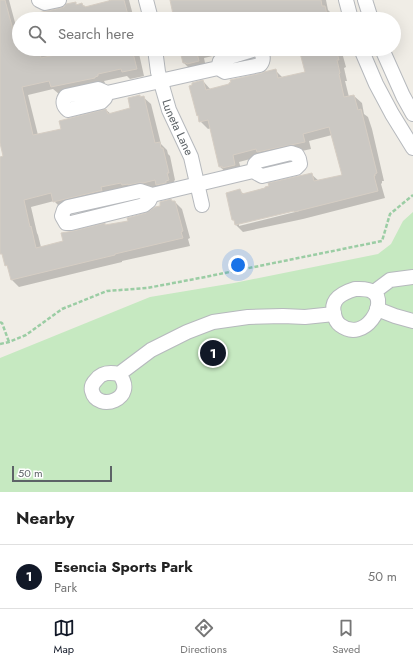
<!DOCTYPE html>
<html lang="en">
<head>
<meta charset="utf-8">
<style>
	body { margin:0; font-family:Jost,sans-serif; background:#f2f2f2; color:#222 }
	.scale { position:absolute; left:12px; bottom:10px; width:100px; box-sizing:border-box; padding-left:4px; border:2px solid #5d6367; border-top:0; font-size:11px; line-height:14px; white-space:nowrap; color:#5d6367; -webkit-text-stroke:3px #fff; paint-order:stroke }
	.you { position:absolute; left:238px; top:265px; width:14px; height:14px; margin:-10px; border:3px solid #fff; border-radius:50%; background:#1a73e8; box-shadow:0 0 0 6px #1a73e833 }
	.badge { display:grid; place-items:center; width:26px; height:26px; border-radius:50%; background:#111827; color:#fff; font-size:13px; font-weight:700 }
	.pin { position:absolute; translate:-50% -50%; border:2px solid #fff; box-shadow:0 1px 4px #0006 }
	.list { margin:0; padding:0; list-style:none }
	h2 { display:flex; justify-content:space-between; align-items:center; height:52px; margin:0; padding:0 16px; font-size:17px }
	h2 small { font-size:13px; font-weight:400; color:#767676 }
	.list li { display:grid; grid-template-columns:26px 1fr auto; gap:12px; align-items:center; box-sizing:border-box; height:64px; padding:0 16px; border-top:1px solid #e0e0e0 }
	.list b { display:block; font-size:15px; white-space:nowrap }
	.list p { margin:0; font-size:13px; white-space:nowrap; color:#767676 }
	.list em { font-size:13px; font-style:normal; color:#767676 }
	.icon { flex:none; width:22px; height:22px; fill:none; stroke:currentColor; stroke-width:2; stroke-linecap:round; stroke-linejoin:round }
	.map { position:relative; flex:none; width:413px; height:492px; overflow:hidden }
	.search { position:absolute; background:#fff; box-shadow:0 4px 16px #0002; left:12px; right:12px; top:12px; height:44px; display:flex; align-items:center; gap:10px; box-sizing:border-box; padding:0 14px; border-radius:22px; color:#767676; font-size:15px }
	.sheet { height:116px; background:#fff }
	nav { display:flex; justify-content:space-around; align-items:center; box-sizing:border-box; height:56px; border-top:1px solid #e0e0e0; background:#fff; font-size:11px; color:#767676 }
	nav a { display:grid; justify-items:center; gap:2px }
	nav .on { color:#111827 }
	.map>svg:first-child { display:block }
	.green { fill:#c6e9c1 }
	.shadow { fill:#0003; fill-rule:evenodd }
	.building { fill:#cbc8c3; stroke:#d6cec4 }
	.lines { fill:none; stroke-linecap:round; stroke-linejoin:round }
	.minor-casing { stroke:#b6b9bd; stroke-width:16 }
	.path { stroke:#9bcda4; stroke-width:2.5; stroke-dasharray:4 2; stroke-linecap:butt }
	.minor { stroke:#fff; stroke-width:14 }
	.labels { text-anchor:middle; stroke-width:4; stroke-linejoin:round; paint-order:stroke }
	.street-label { font-size:12px; fill:#5d6367; stroke:#fff }
</style>
</head>
<body>
<div class="map">
<svg width="413" height="492" viewBox="0 0 413 492">
	<rect width="100%" height="100%" fill="#f0ede6"/>
	<!-- green -->
	<path class="green" d="M 413,212 L 413,492 L 0,492 L 0,358 L 150,297 L 234,283 L 378,254 L 391,244 L 403,221 Z"/>
	<!-- shadow -->
	<path class="shadow" d="M 0,0 L 9,0 L 17,30 L 19,29 L 19,49 L 138,49 L 144,76 L 130,79 L 127,76 L 104,81 L 105,83 L 59,94 L 53,89 L 28,95 L 38,135 L 62,130 L 106,110 L 111,114 L 132,109 L 140,96 L 141,98 L 143,97 L 151,104 L 161,144 L 167,150 L 168,154 L 170,156 L 175,180 L 174,181 L 175,187 L 62,209 L 54,201 L 31,207 L 37,233 L 38,235 L 41,247 L 64,242 L 105,224 L 106,226 L 129,222 L 175,202 L 182,209 L 190,238 L 188,239 L 190,246 L 122,261 L 122,262 L 101,267 L 19,287 L 12,280 L 9,268 L 6,265 L 0,246 L 0,181 L 12,178 L 0,140 Z
		M 109,0 L 129,0 L 134,19 L 38,19 L 75,3 L 78,6 L 82,4 L 86,8 L 109,2 Z
		M 171,0 L 326,0 L 328,10 L 332,14 L 333,19 L 175,19 Z
		M 181,49 L 258,49 L 225,53 L 204,58 L 206,68 L 191,70 L 184,63 Z
		M 301,49 L 341,49 L 346,67 L 344,68 L 347,81 L 345,81 L 349,97 L 354,96 L 362,103 L 364,114 L 368,117 L 372,129 L 384,181 L 382,181 L 382,183 L 381,184 L 385,198 L 303,219 L 243,232 L 236,225 L 235,221 L 233,220 L 240,191 L 244,194 L 311,174 L 319,181 L 343,175 L 332,135 L 309,141 L 311,149 L 265,159 L 262,156 L 239,162 L 242,172 L 228,174 L 220,167 L 211,128 L 208,129 L 200,121 L 199,116 L 198,115 L 203,81 L 211,90 L 275,70 L 283,78 L 306,72 ZM 299,209 L 299,211 L 239,226 L 239,223 Z"/>
	<!-- building -->
	<path class="building" d="M 0,0 L 5,0 L 13,30 L 19,29 L 19,49 L 39,49 L 41,58 L 82,49 L 132,49 L 137,69 L 122,72 L 121,69 L 98,74 L 98,76 L 95,77 L 95,78 L 51,87 L 49,81 L 22,87 L 33,135 L 61,129 L 59,121 L 106,109 L 108,114 L 130,108 L 128,98 L 140,95 L 140,97 L 144,96 L 155,143 L 160,142 L 161,148 L 163,148 L 169,173 L 167,173 L 169,180 L 166,181 L 166,183 L 156,185 L 155,180 L 143,183 L 138,183 L 128,185 L 128,184 L 122,185 L 121,183 L 101,187 L 102,191 L 99,191 L 53,202 L 51,193 L 24,200 L 30,227 L 31,226 L 36,248 L 63,241 L 61,233 L 73,231 L 105,223 L 105,225 L 128,221 L 127,218 L 146,213 L 155,207 L 160,206 L 160,202 L 171,199 L 172,201 L 175,201 L 183,231 L 181,232 L 183,238 L 115,254 L 115,255 L 94,260 L 11,280 L 7,265 L 5,266 L 2,254 L 0,254 L 0,157 L 3,156 L 0,143 Z
		M 112,0 L 124,0 L 129,19 L 29,19 L 28,15 L 61,8 L 64,7 L 66,4 L 76,2 L 76,5 L 82,3 L 83,6 L 85,6 L 85,7 Z
		M 170,0 L 321,0 L 322,6 L 325,6 L 328,19 L 174,19 Z
		M 180,49 L 196,49 L 199,61 L 187,64 L 186,63 L 183,63 L 180,51 L 181,51 Z
		M 299,49 L 336,49 L 339,60 L 337,60 L 340,73 L 339,74 L 344,97 L 354,95 L 358,110 L 361,109 L 377,173 L 375,174 L 375,176 L 374,176 L 378,191 L 294,212 L 294,211 L 235,225 L 234,220 L 232,220 L 226,193 L 240,189 L 242,194 L 265,188 L 265,187 L 269,186 L 268,183 L 312,173 L 314,181 L 342,175 L 329,127 L 303,134 L 305,142 L 257,152 L 256,149 L 233,155 L 235,165 L 222,168 L 222,166 L 219,167 L 208,120 L 199,122 L 198,115 L 197,116 L 189,86 L 192,85 L 192,83 L 203,80 L 206,90 L 229,84 L 229,83 L 231,82 L 230,80 L 262,73 L 264,72 L 276,69 L 278,78 L 305,72 Z"/>
	<g class="lines">
		<!-- minor casing -->
		<g class="minor-casing">
			<g id="minor">
				<path d="M 39,0 L 45,3 L 59,0"/>
				<path d="M 146,0 L 151,19"/>
				<path d="M 346,0 L 351,19"/>
				<path d="M 365,0 L 371,19"/>
				<path id="s1" d="M 155,49 L 158,72 L 169,110 L 191,157 L 202,205"/>
				<path d="M 361,49 L 376,84 L 392,114 L 413,148"/>
				<path d="M 382,49 L 403,96 L 413,114"/>
				<path d="M 107,93 L 105,98 L 101,102 L 68,110 C 63,106 62,101 66,96 L 98,89 L 107,93 L 218,68 L 225,72 L 260,65 C 264,60 263,57 261,51 L 256,49 L 223,59 L 220,61 L 218,68"/>
				<path d="M 152,195 L 149,201 L 144,205 L 71,223 L 66,223 L 62,216 L 64,210 L 68,207 L 140,191 L 152,195 L 253,171 L 262,176 L 296,168 L 300,164 L 299,159 L 297,155 L 291,153 L 258,161 L 255,164 L 253,171"/>
				<path d="M 355,289 C 360,289 368,288 373,292 C 389,302 365,344 340,325 C 336,322 335,319 334,314 C 330,299 342,293 355,289 Z"/>
				<path d="M 374,292 L 390,280 L 413,277"/>
				<path d="M 377,309 L 395,316 L 413,321"/>
				<path d="M 119,374 C 139,399 97,413 92,391 C 91,387 93,383 96,380 C 102,372 110,372 119,374 L 151,350 L 187,332 L 213,322 L 248,317 L 283,316 L 305,317 L 334,314"/>
			</g>
		</g>
		<!-- path -->
		<path class="path" d="M 0,322 L 2,323 L 9,342
			M 0,344 L 9,342 L 26,335 L 62,309 L 107,291 L 147,288 L 200,278 L 382,241 L 390,214 L 413,195"/>
		<!-- minor -->
		<use href="#minor" class="minor"/>
	</g>
	<g class="labels">
		<!-- street labels -->
		<g class="street-label">
			<text dy="4" stroke="none"><textPath href="#s1" startOffset="82">Luneta Lane</textPath></text>
		</g>
	</g>
</svg>
<div class="scale">50 m</div>
<div class="you"></div>
<div class="pin badge" style="left:213px;top:353px">1</div>
<div class="search"><svg class="icon" aria-label="search" viewBox="0 0 24 24"><circle cx="10" cy="10" r="6"/><path d="M15 15l6 6"/></svg>Search here</div>
</div>
<section class="sheet">
<h2>Nearby<small></small></h2>
<ul class="list">
<li><span class="badge">1</span><div><b>Esencia Sports Park</b><p>Park</p></div><em>50 m</em></li>
</ul>
</section>
<nav>
<a class="on"><svg class="icon" aria-label="map" viewBox="0 0 24 24"><path d="M3 6l6-2 6 2 6-2v14l-6 2-6-2-6 2zM9 4v14M15 6v14"/></svg>Map</a>
<a><svg class="icon" aria-label="directions" viewBox="0 0 24 24"><path d="M12 3l9 9-9 9-9-9zM9 14v-3h6M13 9l2 2-2 2"/></svg>Directions</a>
<a><svg class="icon" aria-label="saved" viewBox="0 0 24 24"><path d="M7 4h10v16l-5-4-5 4z"/></svg>Saved</a>
</nav>
</body>
</html>
